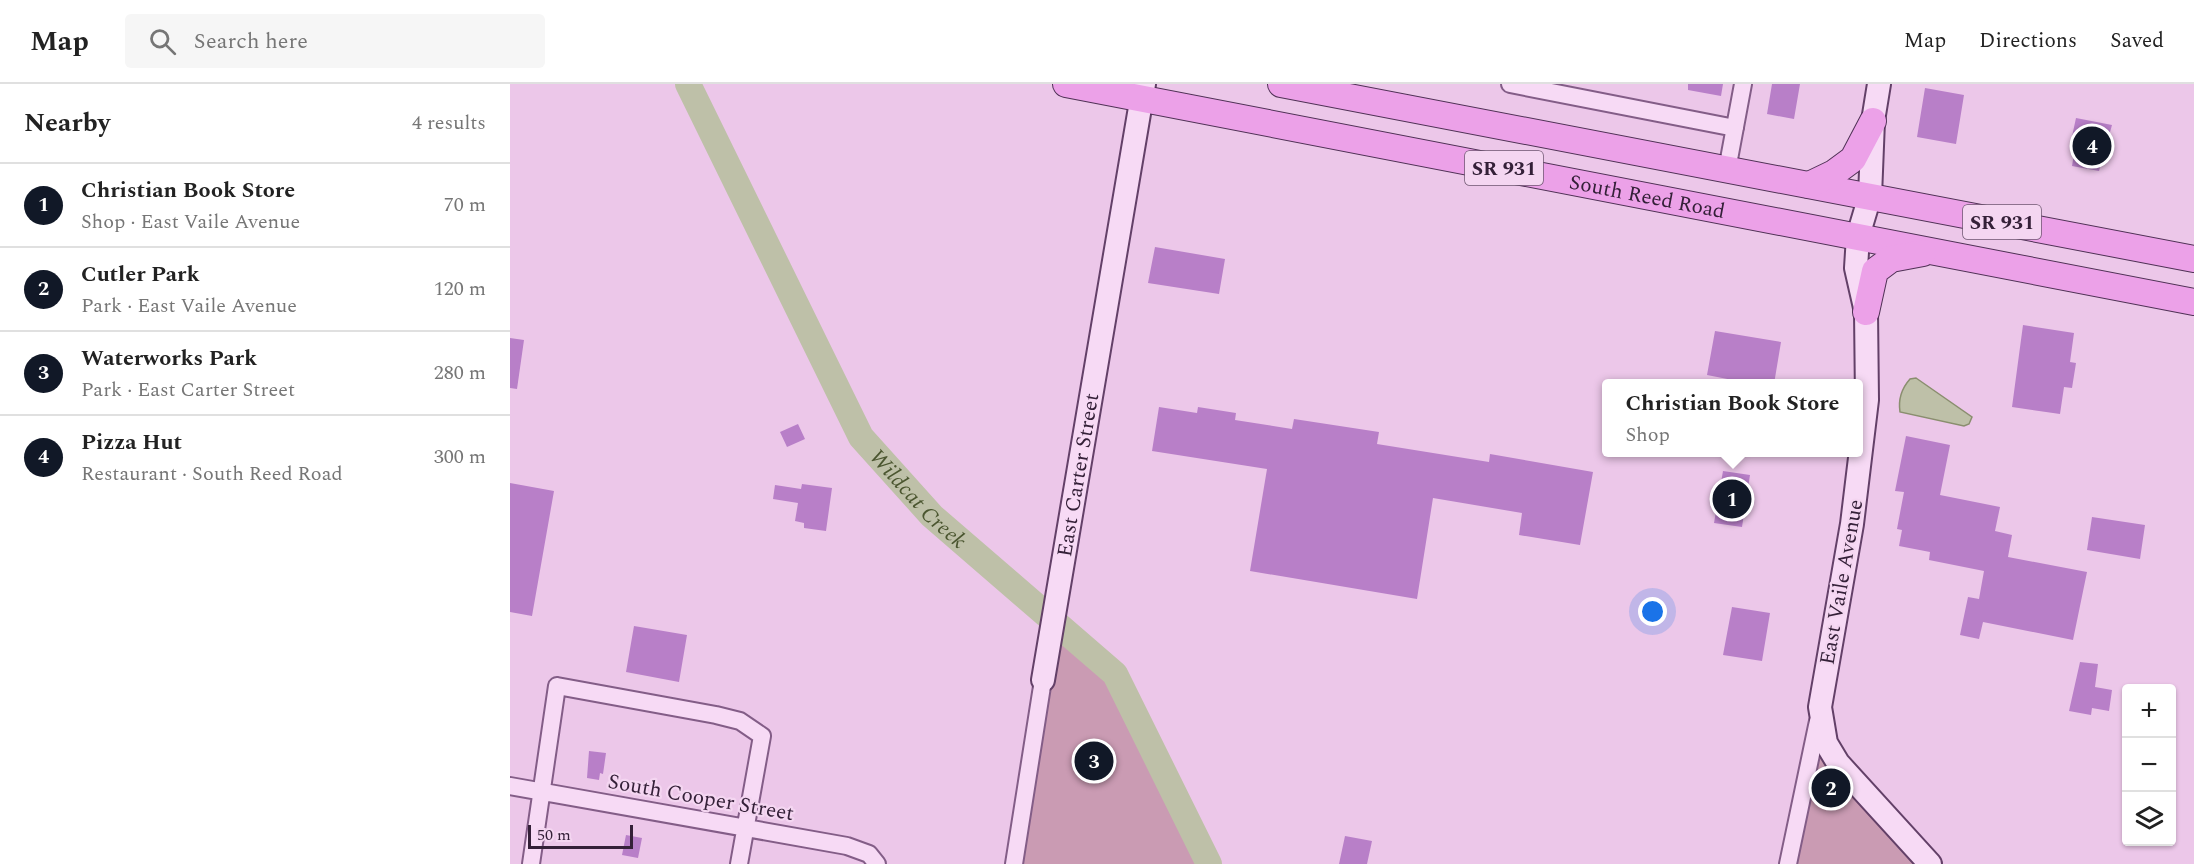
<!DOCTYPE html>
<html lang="en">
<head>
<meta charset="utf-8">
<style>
	body { margin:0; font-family:Spectral,serif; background:#f6f6f6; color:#222 }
	.controls { position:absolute; right:18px; bottom:18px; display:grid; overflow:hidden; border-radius:6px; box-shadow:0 2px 4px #0004 }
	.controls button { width:54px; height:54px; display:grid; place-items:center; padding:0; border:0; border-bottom:2px solid #e0e0e0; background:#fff; color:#222; font:30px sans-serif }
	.scale { position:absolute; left:18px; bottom:15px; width:105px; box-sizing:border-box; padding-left:6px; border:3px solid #342038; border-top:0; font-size:16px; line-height:21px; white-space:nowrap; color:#342038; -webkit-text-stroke:4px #f4d6f1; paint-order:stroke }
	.you { position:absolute; left:1143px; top:528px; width:21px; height:21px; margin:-15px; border:4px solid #fff; border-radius:50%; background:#1a73e8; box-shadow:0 0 0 9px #1a73e833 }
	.badge { display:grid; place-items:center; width:39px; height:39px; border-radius:50%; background:#111827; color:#fff; font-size:20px; font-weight:700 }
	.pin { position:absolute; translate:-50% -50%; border:3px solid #fff; box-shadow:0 2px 6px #0006 }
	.popup { position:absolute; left:1092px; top:295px; width:261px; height:78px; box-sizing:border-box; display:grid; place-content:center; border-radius:6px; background:#fff; filter:drop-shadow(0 2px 4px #0005); font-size:20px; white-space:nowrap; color:#767676 }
	.popup b { font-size:22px; color:#222 }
	.popup::after { content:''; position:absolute; left:50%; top:100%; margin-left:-12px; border:12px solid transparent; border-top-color:#fff }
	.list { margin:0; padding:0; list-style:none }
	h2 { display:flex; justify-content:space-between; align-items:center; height:78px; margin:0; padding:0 24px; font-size:26px }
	h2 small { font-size:20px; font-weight:400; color:#767676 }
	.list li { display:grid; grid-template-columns:39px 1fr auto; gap:18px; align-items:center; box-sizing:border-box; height:84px; padding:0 24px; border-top:2px solid #e0e0e0 }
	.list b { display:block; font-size:22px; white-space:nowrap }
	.list p { margin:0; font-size:20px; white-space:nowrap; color:#767676 }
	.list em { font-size:20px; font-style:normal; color:#767676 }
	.icon { flex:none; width:33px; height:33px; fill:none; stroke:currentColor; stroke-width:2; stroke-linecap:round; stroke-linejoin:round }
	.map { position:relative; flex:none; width:1684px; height:780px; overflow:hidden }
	header { display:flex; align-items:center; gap:36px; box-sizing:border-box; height:84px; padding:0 30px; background:#fff; border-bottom:2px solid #e0e0e0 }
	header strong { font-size:28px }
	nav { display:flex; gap:33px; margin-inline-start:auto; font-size:21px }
	.search { width:420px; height:54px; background:#f6f6f6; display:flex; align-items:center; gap:15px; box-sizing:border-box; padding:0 21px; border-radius:6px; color:#767676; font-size:22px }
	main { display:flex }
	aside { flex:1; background:#fff }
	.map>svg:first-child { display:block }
	.green { fill:#ca9bb3 }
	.water { fill:#bec0a8; stroke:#8a8e6f; stroke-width:1.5 }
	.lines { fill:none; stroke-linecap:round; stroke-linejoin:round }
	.river { stroke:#bec0a8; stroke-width:26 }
	.building { fill:#b87fc8 }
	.street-casing { stroke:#835d87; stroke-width:20 }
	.secondary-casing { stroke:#634068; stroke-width:26 }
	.primary-casing { stroke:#4f3155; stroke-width:28 }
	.street { stroke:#f7daf5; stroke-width:16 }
	.secondary { stroke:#f7daf5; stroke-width:22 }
	.primary { stroke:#eca1e8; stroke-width:26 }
	.labels { text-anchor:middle; stroke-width:4.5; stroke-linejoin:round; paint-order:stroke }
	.shield { fill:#f4d6f1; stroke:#6e5770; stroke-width:1.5 }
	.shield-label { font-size:20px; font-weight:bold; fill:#342038 }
	.street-label { font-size:21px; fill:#342038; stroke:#f4d6f1 }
	.water-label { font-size:22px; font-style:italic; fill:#4b5630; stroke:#f4d6f1 }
</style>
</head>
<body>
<header>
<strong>Map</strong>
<div class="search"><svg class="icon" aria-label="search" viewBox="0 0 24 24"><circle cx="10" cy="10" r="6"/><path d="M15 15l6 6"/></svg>Search here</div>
<nav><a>Map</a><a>Directions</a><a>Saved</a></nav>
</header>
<main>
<aside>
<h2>Nearby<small>4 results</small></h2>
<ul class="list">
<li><span class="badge">1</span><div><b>Christian Book Store</b><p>Shop · East Vaile Avenue</p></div><em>70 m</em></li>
<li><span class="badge">2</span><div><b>Cutler Park</b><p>Park · East Vaile Avenue</p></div><em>120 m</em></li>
<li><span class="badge">3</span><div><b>Waterworks Park</b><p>Park · East Carter Street</p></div><em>280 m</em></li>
<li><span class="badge">4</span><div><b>Pizza Hut</b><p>Restaurant · South Reed Road</p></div><em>300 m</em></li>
</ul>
</aside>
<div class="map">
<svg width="1684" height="780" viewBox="0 0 1684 780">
	<rect width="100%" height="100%" fill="#ecc7e9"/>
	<!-- green -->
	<path class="green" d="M 543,536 L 605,590 L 699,780 L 504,780 Z
		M 1313,642 L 1420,780 L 1278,780 Z"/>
	<!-- water -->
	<path class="water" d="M 1406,294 L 1462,333 L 1459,340 L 1454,342 L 1390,328 C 1388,315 1392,304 1400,295 Z"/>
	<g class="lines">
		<!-- river -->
		<path class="river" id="s1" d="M 178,0 L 351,353 L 422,432 L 605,590 L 699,780"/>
	</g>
	<!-- building -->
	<path class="building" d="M 1178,0 L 1213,0 L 1211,12 L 1178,6 Z
		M 1262,0 L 1290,0 L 1284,35 L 1257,30 Z
		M 1415,4 L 1454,11 L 1446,60 L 1407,53 Z
		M 1566,34 L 1602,41 L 1589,87 L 1562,82 L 1566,58 L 1561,57 Z
		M 645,163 L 715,175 L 709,210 L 638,199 Z
		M 1513,241 L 1564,249 L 1560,278 L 1566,279 L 1562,304 L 1554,303 L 1550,330 L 1502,323 Z
		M 1205,247 L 1271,258 L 1264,300 L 1243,300 L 1197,291 Z
		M 0,254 L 14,256 L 7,305 L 0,304 Z
		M 649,323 L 687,329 L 688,323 L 726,329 L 725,336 L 782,345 L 784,335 L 869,348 L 867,360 L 979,378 L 980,370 L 1083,388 L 1070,461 L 1009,451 L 1012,429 L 923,414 L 907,515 L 740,487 L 757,385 L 642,367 Z
		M 288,340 L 295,355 L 277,363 L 270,348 Z
		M 1396,352 L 1440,361 L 1430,411 L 1490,423 L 1485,447 L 1502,451 L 1498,473 L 1577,488 L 1563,556 L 1473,538 L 1469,555 L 1450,551 L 1458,513 L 1469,515 L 1474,487 L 1419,476 L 1420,468 L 1389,462 L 1392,446 L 1387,445 L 1394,408 L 1385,407 Z
		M 1213,387 L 1240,391 L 1232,443 L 1204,439 Z
		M 0,399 L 44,407 L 22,532 L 0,528 Z
		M 292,400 L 322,404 L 316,447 L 294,444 L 294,439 L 285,437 L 288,419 L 263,415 L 265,401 L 291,405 Z
		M 1582,433 L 1635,441 L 1630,475 L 1577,466 Z
		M 1222,523 L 1260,529 L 1252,577 L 1213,571 Z
		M 124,542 L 177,551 L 169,598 L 116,588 Z
		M 1570,578 L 1588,580 L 1585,603 L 1602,606 L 1599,627 L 1582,624 L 1581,631 L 1559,627 Z
		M 79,667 L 96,669 L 93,690 L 90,689 L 89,696 L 77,694 Z
		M 116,751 L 132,754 L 128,774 L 112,771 Z
		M 835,752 L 862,757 L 857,780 L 829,780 Z"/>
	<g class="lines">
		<!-- street casing -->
		<g class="street-casing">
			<path id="street" d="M 1000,0 L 1225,44
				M 1217,86 L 1233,0
				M 0,702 L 337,762 L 359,770 L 367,780
				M 21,780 L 47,602 L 206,631 L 230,637 L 252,652 L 229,780
				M 504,780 L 533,596
				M 1278,780 L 1308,637"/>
		</g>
		<!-- secondary casing -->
		<g class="secondary-casing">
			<g id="secondary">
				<path d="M 1369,0 L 1363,37 L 1360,112 L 1348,152 L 1346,184 L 1356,228 L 1357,316 L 1342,440 L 1310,623 L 1316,659 L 1328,679 L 1420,780"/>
				<path id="s2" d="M 533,596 L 634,0"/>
			</g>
		</g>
		<!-- primary casing -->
		<g class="primary-casing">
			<g id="primary">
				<path id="s3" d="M 556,0 L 1684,218"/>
				<path d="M 771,0 L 1684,175"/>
				<path d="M 1299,101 L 1324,89 L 1343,75 L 1363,37"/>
				<path d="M 1356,228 L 1365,187 L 1381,175 L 1413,169"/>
			</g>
		</g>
		<!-- street -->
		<use href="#street" class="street"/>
		<!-- secondary -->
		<use href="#secondary" class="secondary"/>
		<!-- primary -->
		<use href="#primary" class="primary"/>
	</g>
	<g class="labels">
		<!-- shield labels -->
		<g class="shield">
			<rect x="955" y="67" width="78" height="34" rx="4.5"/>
			<rect x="1453" y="121" width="78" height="34" rx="4.5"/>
		</g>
		<g class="shield-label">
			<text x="994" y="91">SR 931</text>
			<text x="1492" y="145">SR 931</text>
		</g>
		<!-- street labels -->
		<g class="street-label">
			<text dy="7" stroke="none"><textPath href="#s3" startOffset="592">South Reed Road</textPath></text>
			<text dy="7" stroke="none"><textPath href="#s2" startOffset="208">East Carter Street</textPath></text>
			<text transform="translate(1331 498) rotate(-80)" y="7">East Vaile Avenue</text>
			<text transform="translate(191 713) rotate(10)" y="7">South Cooper Street</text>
		</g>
		<!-- water labels -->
		<g class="water-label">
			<text dy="8" stroke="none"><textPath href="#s1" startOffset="477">Wildcat Creek</textPath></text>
		</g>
	</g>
</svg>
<div class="controls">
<button>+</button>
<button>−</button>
<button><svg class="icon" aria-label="layers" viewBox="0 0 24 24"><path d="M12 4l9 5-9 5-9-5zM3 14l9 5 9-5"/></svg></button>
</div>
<div class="scale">50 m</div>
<div class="you"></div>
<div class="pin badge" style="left:1222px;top:415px">1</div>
<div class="popup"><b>Christian Book Store</b>Shop</div>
<div class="pin badge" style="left:1321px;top:704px">2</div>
<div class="pin badge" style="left:584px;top:677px">3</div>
<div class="pin badge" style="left:1582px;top:62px">4</div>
</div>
</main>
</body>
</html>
